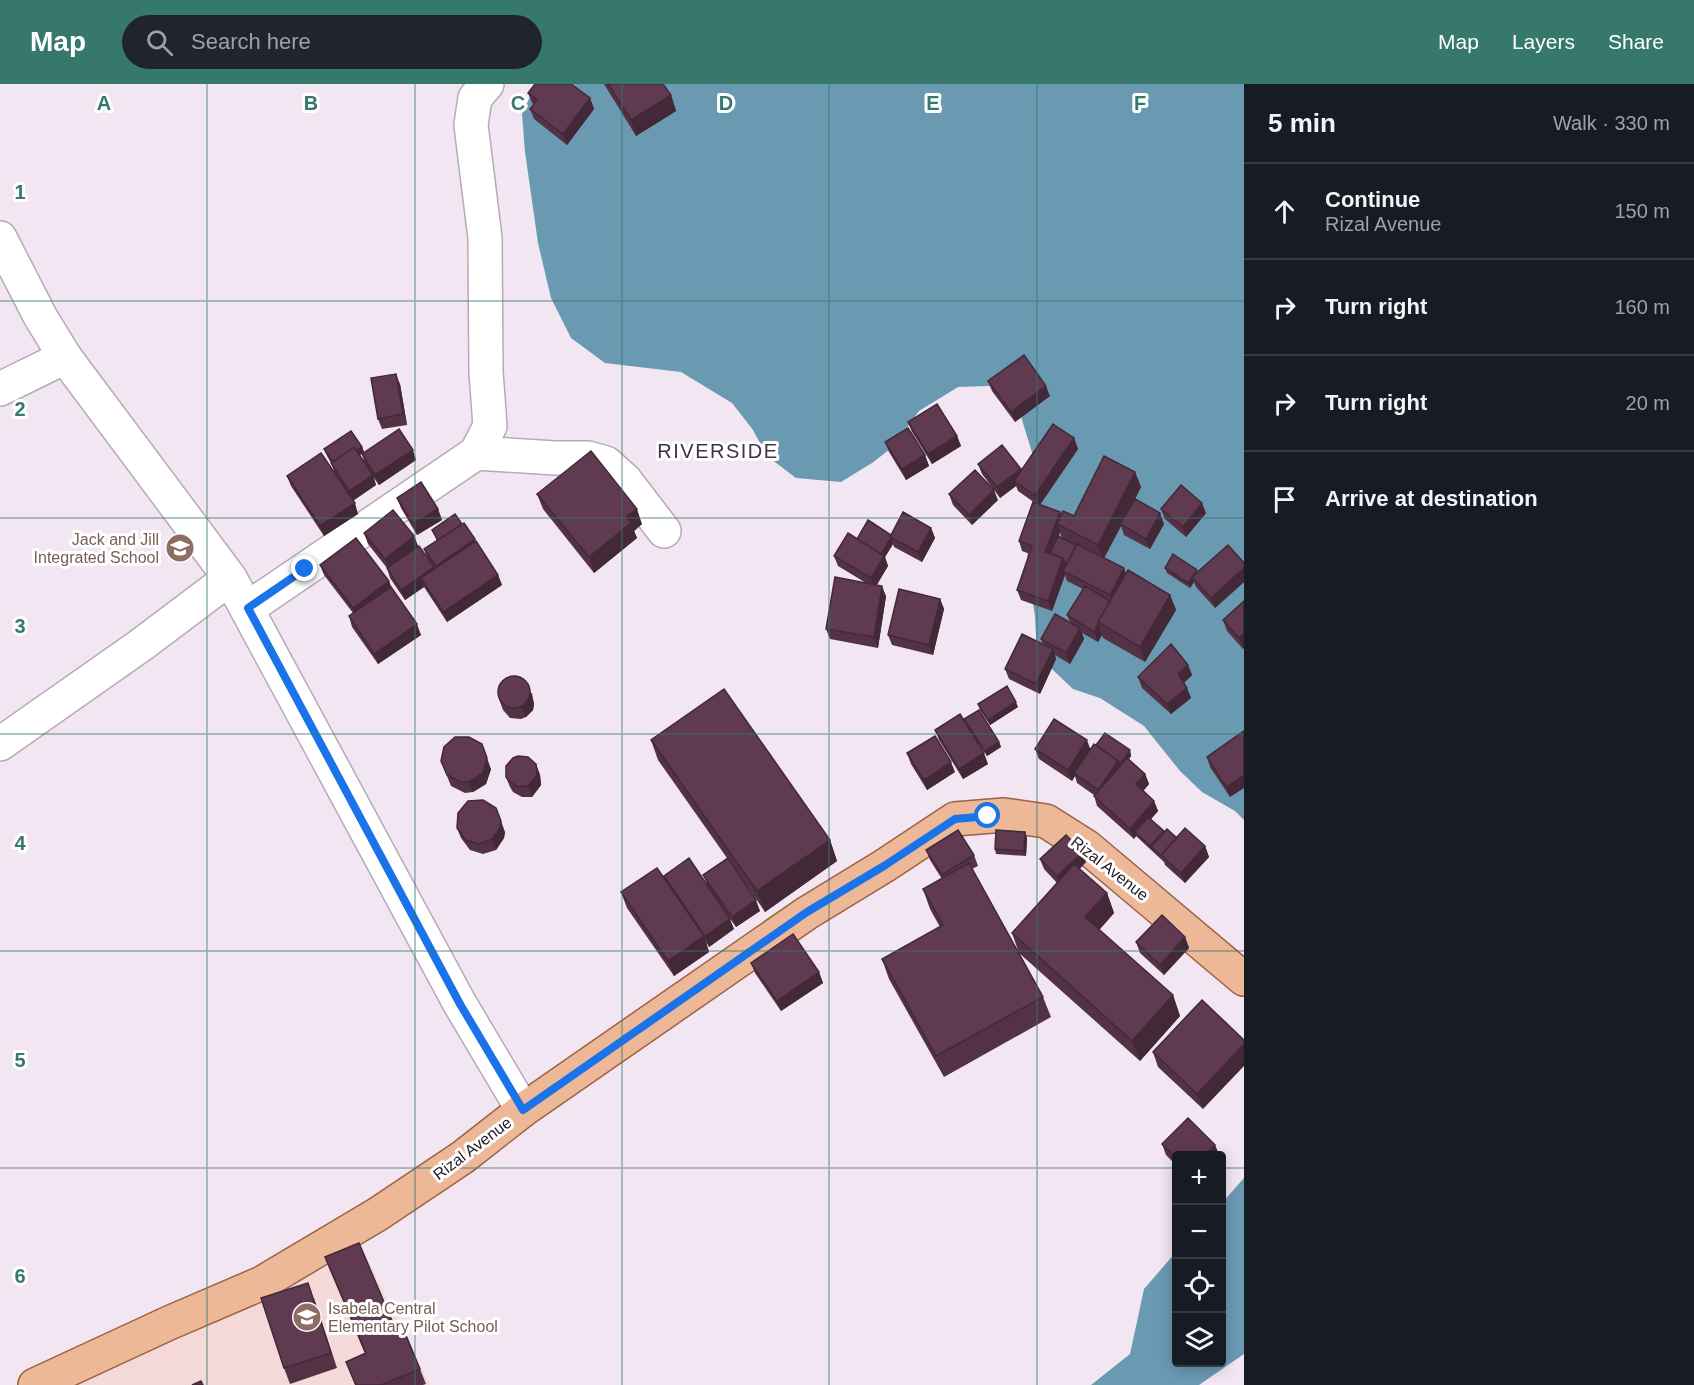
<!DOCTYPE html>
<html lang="en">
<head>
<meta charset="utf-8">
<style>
	body { margin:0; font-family:Arial,sans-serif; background:#20242c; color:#f1f3f6 }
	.controls { position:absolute; right:18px; bottom:18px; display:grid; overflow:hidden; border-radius:6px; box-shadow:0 3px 15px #0003 }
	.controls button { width:54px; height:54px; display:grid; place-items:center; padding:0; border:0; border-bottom:2px solid #363941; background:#171b24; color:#f1f3f6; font:30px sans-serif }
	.stop { position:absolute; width:18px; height:18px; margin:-14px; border:4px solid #1a73e8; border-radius:50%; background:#fff }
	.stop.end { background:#1a73e8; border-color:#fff; box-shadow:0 2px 6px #0008 }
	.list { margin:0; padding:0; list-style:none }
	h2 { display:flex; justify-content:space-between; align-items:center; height:78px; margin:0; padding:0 24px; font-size:26px }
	h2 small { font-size:20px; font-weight:400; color:#9ea1a6 }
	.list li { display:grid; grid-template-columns:39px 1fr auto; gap:18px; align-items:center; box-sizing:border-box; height:96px; padding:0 24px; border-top:2px solid #363941 }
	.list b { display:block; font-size:22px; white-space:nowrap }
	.list p { margin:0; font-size:20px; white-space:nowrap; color:#9ea1a6 }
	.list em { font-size:20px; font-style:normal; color:#9ea1a6 }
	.icon { flex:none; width:33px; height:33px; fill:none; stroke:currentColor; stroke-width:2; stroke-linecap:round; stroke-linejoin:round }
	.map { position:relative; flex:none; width:1244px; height:1301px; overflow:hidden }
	header { display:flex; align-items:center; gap:36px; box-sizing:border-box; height:84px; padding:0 30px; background:#36796c; color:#fff }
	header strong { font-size:28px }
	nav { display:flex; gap:33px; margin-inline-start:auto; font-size:21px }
	.search { width:420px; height:54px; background:#20242c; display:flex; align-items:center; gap:15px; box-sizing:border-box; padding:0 21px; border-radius:33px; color:#9ea1a6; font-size:22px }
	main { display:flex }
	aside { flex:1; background:#171b24 }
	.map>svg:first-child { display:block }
	.education { fill:#f4d9d8 }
	.water { fill:#6a9ab2 }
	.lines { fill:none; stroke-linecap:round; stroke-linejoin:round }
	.minor-casing { stroke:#b6aab7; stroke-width:36 }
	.major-casing { stroke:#9c6241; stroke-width:36 }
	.minor { stroke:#fff; stroke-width:33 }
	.major { stroke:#ecb898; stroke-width:33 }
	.wall { fill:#533245; fill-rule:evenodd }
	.shaded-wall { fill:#432938 }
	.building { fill:#603a50; stroke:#432938; stroke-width:1.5 }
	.route { stroke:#1a73e8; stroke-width:8 }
	.grid { fill:none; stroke:#36796c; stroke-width:1.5; stroke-opacity:0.55 }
	.labels { text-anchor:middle; stroke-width:6; stroke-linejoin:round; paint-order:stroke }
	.education-label { font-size:16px; fill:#785e54; stroke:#fff; text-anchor:end }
	.street-label { font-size:16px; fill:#1f1a1f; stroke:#fff }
	.quarter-label { font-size:20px; letter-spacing:1.5px; fill:#3f353f; stroke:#fff }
	.grid-label { font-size:20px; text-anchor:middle; font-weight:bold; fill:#36796c; stroke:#fff; stroke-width:6; stroke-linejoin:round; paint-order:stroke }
</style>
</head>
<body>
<header>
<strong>Map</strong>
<div class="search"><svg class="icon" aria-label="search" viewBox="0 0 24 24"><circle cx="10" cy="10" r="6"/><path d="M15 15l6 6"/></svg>Search here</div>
<nav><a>Map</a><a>Layers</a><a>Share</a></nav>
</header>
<main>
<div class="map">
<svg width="1244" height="1301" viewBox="0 0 1244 1301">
	<rect width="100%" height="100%" fill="#f3e6f3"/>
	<!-- education -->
	<path class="education" d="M 363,1166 L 430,1301 L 71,1301 Z"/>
	<!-- water -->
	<path class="water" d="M 536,0 L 1244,0 L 1244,736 L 1235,727 L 1202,708 L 1180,687 L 1144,642 L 1100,614 L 1073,605 L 1037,571 L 1035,532 L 1027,485 L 1028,456 L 1036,422 L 1038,388 L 1019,326 L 989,302 L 958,303 L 919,327 L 894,362 L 872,379 L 841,398 L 796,394 L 767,372 L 753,346 L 732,319 L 681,288 L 605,279 L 571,254 L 551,214 L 538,159 L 525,68 L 522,30 Z
		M 1244,1094 L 1244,1270 L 1199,1301 L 1091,1301 L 1130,1270 L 1144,1205 L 1176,1168 L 1176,1278 L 1222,1278 L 1222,1119 Z"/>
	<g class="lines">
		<!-- minor casing -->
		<g class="minor-casing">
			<path id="minor" d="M 0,154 L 40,232 L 65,273 L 230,494 L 460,920 L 523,1026
				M 0,305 L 65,273
				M 476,369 L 555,374 L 588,374 L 606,379 L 625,396 L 664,447
				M 248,524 L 476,369 L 490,342 L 486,288 L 485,154 L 471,41 L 475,14 L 487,0
				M 0,660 L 141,561 L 230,494"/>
		</g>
		<!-- major casing -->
		<g class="major-casing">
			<path id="major" d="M 35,1301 L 169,1239 L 262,1199 L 378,1130 L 463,1073 L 523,1026 L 807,829 L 884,782 L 955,735 L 1004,731 L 1046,737 L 1087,763 L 1244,895"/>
		</g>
		<!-- minor -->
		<use href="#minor" class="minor"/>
		<!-- major -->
		<use href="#major" class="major"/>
	</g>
	<!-- wall -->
	<path class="wall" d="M 604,0 L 663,0 L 671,11 L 676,27 L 636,52 Z
		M 528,9 L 590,14 L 594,25 L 567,61 L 534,35 L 530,25 L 534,20 L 532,19 Z
		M 988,297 L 1050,312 L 1015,338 L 992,307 Z
		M 400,300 L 407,341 L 382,345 L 378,335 Z
		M 908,338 L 957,352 L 961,362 L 932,380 L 912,348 Z
		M 1074,354 L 1078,365 L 1040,421 L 1060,428 L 1061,431 L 1074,432 L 1135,388 L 1141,403 L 1135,415 L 1164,440 L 1150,465 L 1124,451 L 1121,442 L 1104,474 L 1126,490 L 1170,511 L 1176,526 L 1145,578 L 1103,554 L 1102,551 L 1098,558 L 1082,549 L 1084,555 L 1070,580 L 1055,571 L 1056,575 L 1040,610 L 1009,595 L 1005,585 L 1043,560 L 1041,555 L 1070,538 L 1067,531 L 1083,505 L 1067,497 L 1065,491 L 1052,527 L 1021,516 L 1017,506 L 1030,470 L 1022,467 L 1019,457 L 1035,419 L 1018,407 L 1016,402 L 1000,414 L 982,390 L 978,380 L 1021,385 L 1021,386 ZM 1060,448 L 1062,454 L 1057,455 Z
		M 885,358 L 925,371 L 929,382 L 906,396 L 889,368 Z
		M 362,363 L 364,368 L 360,371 L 365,380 L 362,370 L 416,376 L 379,401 L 373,393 L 376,401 L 353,417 L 358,430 L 324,452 L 291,402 L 287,392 L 334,387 L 331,379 L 326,370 L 324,365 Z
		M 537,410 L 642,440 L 634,447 L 637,454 L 594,489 L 543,425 Z
		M 949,410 L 998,416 L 972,441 L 953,421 Z
		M 397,414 L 438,425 L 442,436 L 417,451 L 401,424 Z
		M 1161,425 L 1206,429 L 1186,453 L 1165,435 Z
		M 462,440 L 477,459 L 498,491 L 502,501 L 447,538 L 424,503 L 405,516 L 390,494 L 387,484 L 368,460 L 364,449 L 414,452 L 418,462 L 413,466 L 428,476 L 424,465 L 437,457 L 432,446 Z
		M 931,444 L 935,454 L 922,478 L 894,463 L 893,460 L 885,473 L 888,482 L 877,501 L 886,512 L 878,564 L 830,555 L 826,545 L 866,499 L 838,482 L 834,472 L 857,455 L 891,451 Z
		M 1244,479 L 1244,498 L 1215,524 L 1196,503 L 1194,498 L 1190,504 L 1167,489 L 1165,484 L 1197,488 Z
		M 320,481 L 391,503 L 421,551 L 378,580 L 352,543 L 349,532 L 353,529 L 324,491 Z
		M 940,515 L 944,525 L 933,571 L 892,561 L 888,551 Z
		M 1244,517 L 1243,565 L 1227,547 L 1223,536 Z
		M 1188,581 L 1192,591 L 1184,599 L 1191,614 L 1171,630 L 1142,604 L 1138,593 Z
		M 532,609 L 534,620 L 533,626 L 526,633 L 521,635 L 510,634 L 503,626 L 499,615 Z
		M 978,620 L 1018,623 L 990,641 L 980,626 Z
		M 964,635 L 999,658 L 1001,663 L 987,672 L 966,640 Z
		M 935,646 L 988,680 L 963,695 L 939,656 Z
		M 1244,647 L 1230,713 L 1210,683 L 1207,673 Z
		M 651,656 L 830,756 L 837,777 L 765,828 L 748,803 L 760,827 L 736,843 L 728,832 L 734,845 L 709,863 L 706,858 L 709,868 L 674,892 L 627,824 L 621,808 L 665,795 L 664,792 L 707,800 L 703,791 L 727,774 L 658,676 Z
		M 1096,661 L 1130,666 L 1131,672 L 1129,675 L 1145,690 L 1149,700 L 1143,707 L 1154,717 L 1158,727 L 1151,735 L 1164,748 L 1177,754 L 1205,762 L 1209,773 L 1185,799 L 1165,781 L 1164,778 L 1136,752 L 1134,755 L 1097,722 L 1094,711 L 1077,699 L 1075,692 L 1072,697 L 1039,675 L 1035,665 L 1090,665 Z
		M 907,669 L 955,688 L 927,706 L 911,680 Z
		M 441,677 L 491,685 L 486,700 L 473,708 L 465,709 L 451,702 Z
		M 536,680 L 540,691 L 541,701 L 532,713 L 522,713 L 513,708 L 510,703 L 506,693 Z
		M 457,744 L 505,748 L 504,754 L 496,766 L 483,770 L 470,766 L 461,754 Z
		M 1025,748 L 1027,754 L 1026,772 L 996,770 L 995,765 Z
		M 926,766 L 974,771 L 978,782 L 972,785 L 1019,869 L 1012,849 L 1057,799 L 1044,785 L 1040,775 L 1086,778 L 1080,785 L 1107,809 L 1114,829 L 1099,846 L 1173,911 L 1180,932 L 1140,977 L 1019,869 L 1043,913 L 1051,933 L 944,993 L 889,895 L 882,875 L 940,843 L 930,825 L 923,805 L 942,795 L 930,776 Z
		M 1185,853 L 1189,864 L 1164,891 L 1140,869 L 1136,858 Z
		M 751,879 L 819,888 L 823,899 L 781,927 L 755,889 Z
		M 1202,916 L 1203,1025 L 1158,983 L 1153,968 Z
		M 1162,1060 L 1215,1061 L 1219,1071 L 1176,1071 L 1176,1081 L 1166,1071 Z
		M 325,1173 L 398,1251 L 420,1285 L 426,1300 L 423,1301 L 355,1301 L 346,1278 L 365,1270 Z
		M 314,1214 L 337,1284 L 290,1300 L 284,1284 Z"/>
	<!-- shaded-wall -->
	<path class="shaded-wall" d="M 671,11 L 676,27 L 636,52 L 631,36 Z
		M 590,14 L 594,25 L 567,61 L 563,50 Z
		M 396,290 L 400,300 L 407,341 L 403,330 Z
		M 1046,302 L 1050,312 L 1015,338 L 1011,328 Z
		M 957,352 L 961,362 L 932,380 L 928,370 Z
		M 1074,354 L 1078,365 L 1039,422 L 1035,411 Z
		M 362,363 L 364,368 L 337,386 L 335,381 Z
		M 413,366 L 416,376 L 379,401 L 375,391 Z
		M 925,371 L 929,382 L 906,396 L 902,385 Z
		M 1021,385 L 1024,395 L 1014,397 L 1016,402 L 1000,414 L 997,403 Z
		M 1135,388 L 1141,403 L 1122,441 L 1120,440 L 1121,442 L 1103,476 L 1098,461 Z
		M 373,391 L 376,401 L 352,417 L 349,407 Z
		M 994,406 L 998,416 L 972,441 L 969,431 Z
		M 355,419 L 358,430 L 324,452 L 320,442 Z
		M 1202,419 L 1206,429 L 1186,453 L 1183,443 Z
		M 438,425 L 442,436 L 417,451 L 413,440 Z
		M 637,425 L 642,440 L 634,447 L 637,454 L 594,489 L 589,473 L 626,433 Z
		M 1060,428 L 1063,438 L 1057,440 L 1060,448 L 1051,472 L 1045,468 Z
		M 1160,429 L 1164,440 L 1150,465 L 1146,455 Z
		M 931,444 L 935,454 L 922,478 L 918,468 Z
		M 414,452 L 418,462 L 389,486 L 385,475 Z
		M 891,454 L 893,460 L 885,473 L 888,482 L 874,504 L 871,494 L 881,471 Z
		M 475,455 L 479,466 L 440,492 L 436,482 Z
		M 1063,474 L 1067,485 L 1063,487 L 1065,491 L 1052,527 L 1048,517 Z
		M 434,483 L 437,494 L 421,494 L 424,503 L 405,516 L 401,506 Z
		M 1124,484 L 1128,495 L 1114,521 L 1110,511 Z
		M 1244,484 L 1244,498 L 1215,524 L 1211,514 Z
		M 498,491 L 502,501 L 447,538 L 443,528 Z
		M 1192,493 L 1194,498 L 1190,504 L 1188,499 Z
		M 389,497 L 393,507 L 357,535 L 353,524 Z
		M 882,502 L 886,512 L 878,564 L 874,553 Z
		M 1170,511 L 1176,526 L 1145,578 L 1140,563 Z
		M 940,515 L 944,525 L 933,571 L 929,561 Z
		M 417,540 L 421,551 L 378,580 L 374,570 Z
		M 1098,540 L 1102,551 L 1098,558 L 1094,548 Z
		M 1080,544 L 1084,555 L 1070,580 L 1066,569 Z
		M 1244,550 L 1244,564 L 1243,565 L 1239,554 Z
		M 1053,565 L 1056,575 L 1040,610 L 1036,600 Z
		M 1188,581 L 1192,591 L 1181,601 L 1178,590 Z
		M 528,599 L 534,620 L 533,626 L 526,633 L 522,623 Z
		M 1187,604 L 1191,614 L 1171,630 L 1167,620 Z
		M 1016,618 L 1018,623 L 990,641 L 988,636 Z
		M 1087,656 L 1091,667 L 1074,689 L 1075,692 L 1072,697 L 1068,686 Z
		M 999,658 L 1001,663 L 987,672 L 985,667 Z
		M 1130,666 L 1131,672 L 1122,685 L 1120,680 Z
		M 984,669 L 988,680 L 963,695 L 959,685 Z
		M 487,674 L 491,685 L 486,700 L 473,708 L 469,698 Z
		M 1118,677 L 1122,687 L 1101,716 L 1098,706 Z
		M 951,678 L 955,688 L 927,706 L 924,696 Z
		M 536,680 L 540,691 L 541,701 L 532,713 L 528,702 Z
		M 1145,690 L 1149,700 L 1140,711 L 1136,700 Z
		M 1244,691 L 1244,704 L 1230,713 L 1226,703 Z
		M 1154,717 L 1158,727 L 1138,750 L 1135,748 L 1136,752 L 1134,755 L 1130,745 Z
		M 501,737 L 505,748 L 504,754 L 496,766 L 492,755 Z
		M 1025,748 L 1027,754 L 1026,772 L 1024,767 Z
		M 830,756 L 837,777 L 765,828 L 757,807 Z
		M 1205,762 L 1209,773 L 1185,799 L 1181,789 Z
		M 1083,768 L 1086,778 L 1061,803 L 1057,792 Z
		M 1107,809 L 1114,829 L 1093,853 L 1085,833 Z
		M 756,816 L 760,827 L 736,843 L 732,833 Z
		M 730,835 L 734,845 L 709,863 L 705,852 Z
		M 704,852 L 709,868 L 674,892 L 668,877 Z
		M 1185,853 L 1189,864 L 1164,891 L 1160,881 Z
		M 819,888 L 823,899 L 781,927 L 777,917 Z
		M 1173,911 L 1180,932 L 1140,977 L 1132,957 Z
		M 1244,960 L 1244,982 L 1203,1025 L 1197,1010 Z
		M 1215,1061 L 1219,1071 L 1205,1071 Z"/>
	<!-- building -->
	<path class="building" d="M 535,0 L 571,0 L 590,14 L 563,50 L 530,25 L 537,16 L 528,9 Z
		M 608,0 L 663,0 L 671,11 L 631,36 Z
		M 1024,271 L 1046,302 L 1011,328 L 988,297 Z
		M 396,290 L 403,330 L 378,335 L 371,294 Z
		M 937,320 L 957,352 L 928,370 L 908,338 Z
		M 1053,340 L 1074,354 L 1035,411 L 1014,397 Z
		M 908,344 L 925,371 L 902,385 L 885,358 Z
		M 399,345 L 413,366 L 375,391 L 362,370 Z
		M 351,347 L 362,363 L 356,367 L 354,363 L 333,378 L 324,365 Z
		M 1002,361 L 1021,385 L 997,403 L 978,380 Z
		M 354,363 L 373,391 L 349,407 L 331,379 Z
		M 591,367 L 637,425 L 626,433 L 631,439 L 589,473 L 537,410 Z
		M 321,369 L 355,419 L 320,442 L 287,392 Z
		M 1104,372 L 1135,388 L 1098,461 L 1057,440 L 1063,427 L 1074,432 Z
		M 975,386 L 994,406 L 969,431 L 949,410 Z
		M 421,398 L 438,425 L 413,440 L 397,414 Z
		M 1181,401 L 1202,419 L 1183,443 L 1161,425 Z
		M 1135,415 L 1160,429 L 1146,455 L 1120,440 Z
		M 1033,418 L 1060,428 L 1045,468 L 1063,474 L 1048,517 L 1017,506 L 1032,462 L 1019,457 Z
		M 393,426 L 414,452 L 385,475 L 364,449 Z
		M 903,428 L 931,444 L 918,468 L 890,453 Z
		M 455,430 L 462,440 L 438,456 L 432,446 Z
		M 868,436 L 891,451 L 890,453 L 891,454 L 881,470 L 857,455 Z
		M 464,439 L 475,455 L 436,482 L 424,465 Z
		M 848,449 L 884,472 L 871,494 L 834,472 Z
		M 1058,452 L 1076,461 L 1067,479 L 1064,478 L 1063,474 L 1050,470 Z
		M 356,454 L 389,497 L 353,524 L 320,481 Z
		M 476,457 L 498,491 L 443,528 L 421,494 Z
		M 1077,460 L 1124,484 L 1110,511 L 1063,487 Z
		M 1228,461 L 1244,479 L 1244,484 L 1211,514 L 1192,493 Z
		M 419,462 L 434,483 L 401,506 L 387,484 Z
		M 1173,470 L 1197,486 L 1188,499 L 1165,484 Z
		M 1128,486 L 1170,511 L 1140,563 L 1098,538 Z
		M 835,493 L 882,502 L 874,553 L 826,545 Z
		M 1085,502 L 1110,517 L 1098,538 L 1098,540 L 1094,548 L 1067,531 Z
		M 391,503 L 417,540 L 374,570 L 349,532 Z
		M 899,505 L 940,515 L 929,561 L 888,551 Z
		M 1244,517 L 1244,550 L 1239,554 L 1223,536 Z
		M 1055,530 L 1080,544 L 1066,569 L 1041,555 Z
		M 1022,550 L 1053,565 L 1036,600 L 1005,585 Z
		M 1171,560 L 1188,581 L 1178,590 L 1187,604 L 1167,620 L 1138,593 Z
		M498 608a16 16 0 1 1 32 0a16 16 0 1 1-32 0Z
		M 1007,602 L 1016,618 L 988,636 L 978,620 Z
		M 724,605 L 830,756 L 757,807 L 651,656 Z
		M 979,626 L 999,658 L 985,667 L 964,635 Z
		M 960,630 L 984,669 L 959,685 L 935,646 Z
		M 1054,635 L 1087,656 L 1068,686 L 1035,665 Z
		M 1244,647 L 1244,691 L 1226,703 L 1207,673 Z
		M 1105,649 L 1130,666 L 1120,680 L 1118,677 L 1096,661 Z
		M 935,652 L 951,678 L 924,696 L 907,669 Z
		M 455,653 L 469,653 L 482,660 L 487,674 L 483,689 L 469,698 L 461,698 L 447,691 L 441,677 L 444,663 Z
		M 1094,660 L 1118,677 L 1098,706 L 1074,689 Z
		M 518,672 L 528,673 L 536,680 L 537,691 L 528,702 L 518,703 L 509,697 L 506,693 L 506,682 L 513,674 Z
		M 1127,674 L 1145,690 L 1136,700 L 1154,717 L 1130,745 L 1094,712 Z
		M 483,716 L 496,724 L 501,737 L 500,744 L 492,755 L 479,760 L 466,756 L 457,744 L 458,729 L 468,717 Z
		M 1148,733 L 1164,747 L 1150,762 L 1135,748 Z
		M 1185,744 L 1205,762 L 1181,789 L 1161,771 Z
		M 1167,745 L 1177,754 L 1161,771 L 1162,772 L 1151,763 Z
		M 958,746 L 974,771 L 942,791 L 926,766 Z
		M 996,746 L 1025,748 L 1024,767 L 995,765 Z
		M 1066,751 L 1083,768 L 1057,792 L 1040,775 Z
		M 689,774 L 730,835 L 705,852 L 664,792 Z
		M 728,774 L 756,816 L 732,833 L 703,791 Z
		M 969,779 L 1043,913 L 936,972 L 882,875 L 943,841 L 923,805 Z
		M 1074,780 L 1107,809 L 1085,833 L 1173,911 L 1132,957 L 1012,849 Z
		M 657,784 L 704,852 L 668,877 L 621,808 Z
		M 1162,831 L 1185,853 L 1160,881 L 1136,858 Z
		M 793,850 L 819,888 L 777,917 L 751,879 Z
		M 1202,916 L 1244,956 L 1244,960 L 1197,1010 L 1153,968 Z
		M 1188,1034 L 1215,1061 L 1205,1071 L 1176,1071 L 1176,1074 L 1162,1060 Z
		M 359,1159 L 398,1251 L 405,1249 L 420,1285 L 381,1301 L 356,1301 L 346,1278 L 366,1269 L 325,1173 Z
		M 308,1199 L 331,1269 L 284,1284 L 261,1214 Z
		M 201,1297 L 203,1301 L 192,1301 Z"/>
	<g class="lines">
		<!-- route -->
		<path class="route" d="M 305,485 L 248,524 L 460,920 L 523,1026 L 807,828 L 884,782 L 955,735 L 988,732"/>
	</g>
	<!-- grid -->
	<path class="grid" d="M 207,0 L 207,1301M 415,0 L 415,1301M 622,0 L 622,1301M 829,0 L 829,1301M 1037,0 L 1037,1301M 0,217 L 1244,217M 0,434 L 1244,434M 0,650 L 1244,650M 0,867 L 1244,867M 0,1084 L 1176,1084M 1222,1084 L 1244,1084"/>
	<!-- icons -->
	<defs>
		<g id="school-disc" transform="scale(1.5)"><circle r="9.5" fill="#8d6e63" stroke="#fff"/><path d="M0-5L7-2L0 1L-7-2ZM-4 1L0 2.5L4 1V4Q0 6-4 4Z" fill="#fff"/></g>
	</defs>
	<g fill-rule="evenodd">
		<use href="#school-disc" x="180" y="464"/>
		<use href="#school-disc" x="307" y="1233"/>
	</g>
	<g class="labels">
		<!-- education labels -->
		<g class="education-label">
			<text x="159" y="461">Jack and Jill<tspan x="159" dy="18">Integrated School</tspan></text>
			<text x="328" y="1230" text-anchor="start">Isabela Central<tspan x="328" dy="18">Elementary Pilot School</tspan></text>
		</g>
		<!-- street labels -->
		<g class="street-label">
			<text transform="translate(1110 784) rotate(38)" y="6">Rizal Avenue</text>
			<text transform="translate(472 1064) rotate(-37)" y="6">Rizal Avenue</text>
		</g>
		<!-- quarter labels -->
		<g class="quarter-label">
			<text x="718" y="374">RIVERSIDE</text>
		</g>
	</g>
	<g class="grid-label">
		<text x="104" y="26">A</text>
		<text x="311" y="26">B</text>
		<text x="518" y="26">C</text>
		<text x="726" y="26">D</text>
		<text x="933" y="26">E</text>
		<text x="1140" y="26">F</text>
		<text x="20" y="115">1</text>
		<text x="20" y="332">2</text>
		<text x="20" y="549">3</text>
		<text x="20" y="766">4</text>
		<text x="20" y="983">5</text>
		<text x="20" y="1199">6</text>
	</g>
</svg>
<div class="controls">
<button>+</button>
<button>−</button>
<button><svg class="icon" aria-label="locate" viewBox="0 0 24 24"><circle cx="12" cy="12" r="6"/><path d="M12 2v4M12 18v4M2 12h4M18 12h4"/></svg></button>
<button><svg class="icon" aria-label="layers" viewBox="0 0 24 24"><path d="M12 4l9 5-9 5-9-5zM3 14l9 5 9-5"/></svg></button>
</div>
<div class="stop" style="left:988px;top:732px"></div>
<div class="stop end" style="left:305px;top:485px"></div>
</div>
<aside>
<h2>5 min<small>Walk · 330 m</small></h2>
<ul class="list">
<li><svg class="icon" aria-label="ahead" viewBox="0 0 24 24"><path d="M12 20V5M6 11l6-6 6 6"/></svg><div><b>Continue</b><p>Rizal Avenue</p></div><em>150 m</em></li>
<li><svg class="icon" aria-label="right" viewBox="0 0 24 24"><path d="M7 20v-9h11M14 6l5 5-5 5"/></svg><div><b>Turn right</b></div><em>160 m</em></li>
<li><svg class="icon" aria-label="right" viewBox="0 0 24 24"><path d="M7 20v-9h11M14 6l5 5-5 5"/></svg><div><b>Turn right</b></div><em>20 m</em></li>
<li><svg class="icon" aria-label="arrive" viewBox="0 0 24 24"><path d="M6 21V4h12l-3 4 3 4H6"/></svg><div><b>Arrive at destination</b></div></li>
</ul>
</aside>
</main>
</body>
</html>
